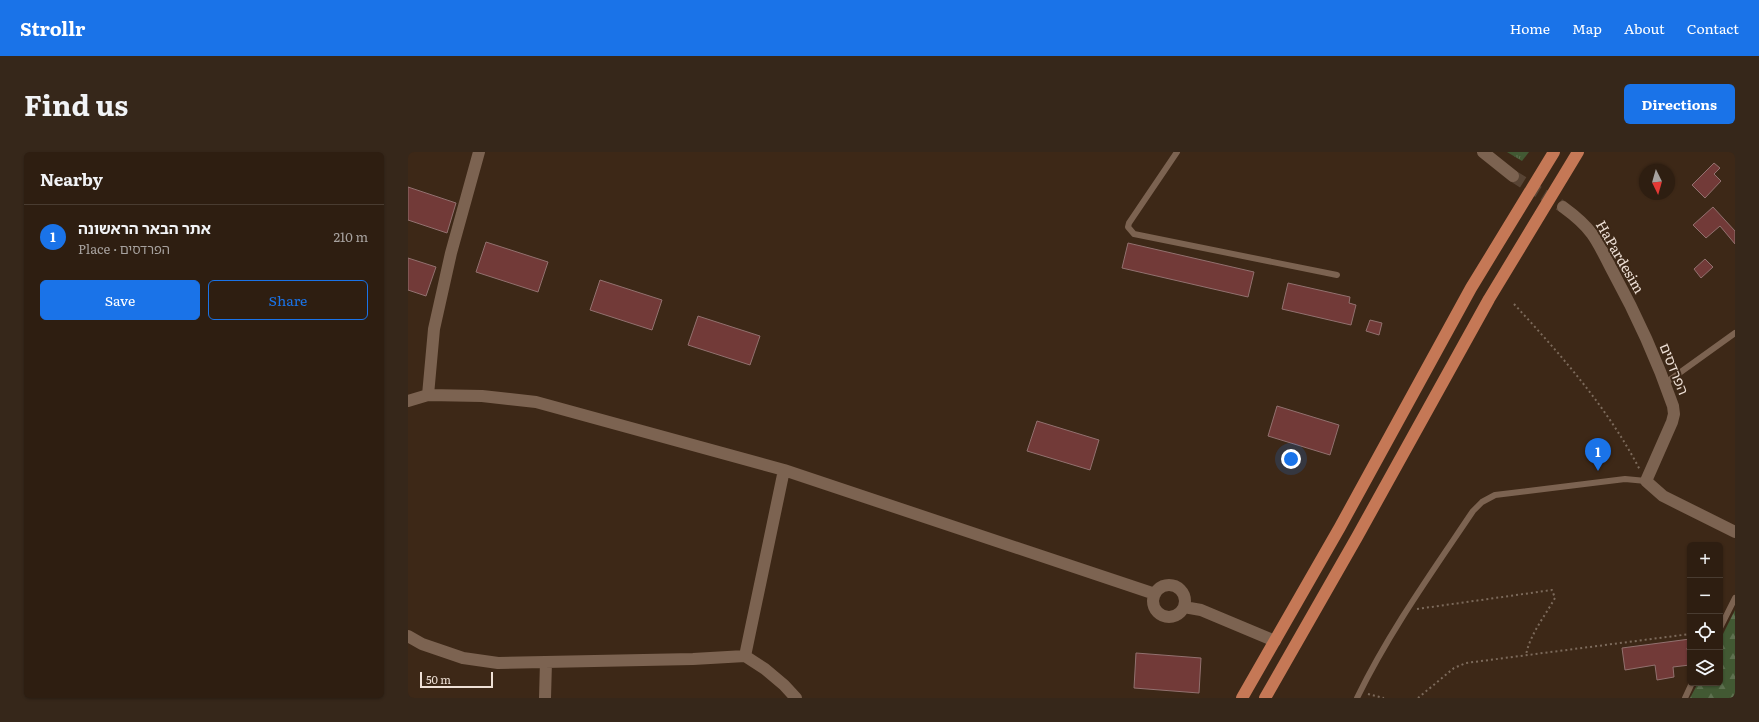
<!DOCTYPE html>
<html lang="en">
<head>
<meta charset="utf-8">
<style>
	body { margin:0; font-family:Literata,"Noto Sans Hebrew",serif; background:#36271a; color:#f1f3f6 }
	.controls { position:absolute; right:12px; bottom:12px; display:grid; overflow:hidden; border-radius:6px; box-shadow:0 1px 3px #0004 }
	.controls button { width:36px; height:36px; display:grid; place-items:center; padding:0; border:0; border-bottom:1px solid #493c31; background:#2e1e11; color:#f1f3f6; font:20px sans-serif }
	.compass { position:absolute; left:1231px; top:12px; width:36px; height:36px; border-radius:50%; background:#2e1e11; box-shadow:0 1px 3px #0004; rotate:175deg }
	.scale { position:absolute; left:12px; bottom:10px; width:73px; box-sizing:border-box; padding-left:4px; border:2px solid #eee0d6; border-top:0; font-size:11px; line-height:14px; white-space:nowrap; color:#eee0d6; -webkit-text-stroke:3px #3d2817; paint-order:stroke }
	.you { position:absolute; left:883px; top:307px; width:14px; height:14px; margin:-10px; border:3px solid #fff; border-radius:50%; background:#1a73e8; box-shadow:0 0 0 6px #1a73e833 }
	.badge { display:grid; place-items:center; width:26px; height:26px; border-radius:50%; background:#1a73e8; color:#fff; font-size:13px; font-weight:700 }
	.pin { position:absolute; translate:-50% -33px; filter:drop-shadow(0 1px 2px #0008) }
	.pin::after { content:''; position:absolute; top:21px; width:14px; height:12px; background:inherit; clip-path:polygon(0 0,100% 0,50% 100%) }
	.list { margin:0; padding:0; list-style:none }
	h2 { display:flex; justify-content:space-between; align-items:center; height:52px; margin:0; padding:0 16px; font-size:17px }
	h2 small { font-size:13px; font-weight:400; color:#a7a29f }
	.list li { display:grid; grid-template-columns:26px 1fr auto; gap:12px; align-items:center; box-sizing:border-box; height:64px; padding:0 16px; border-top:1px solid #493c31 }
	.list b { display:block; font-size:15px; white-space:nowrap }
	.list p { margin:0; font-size:13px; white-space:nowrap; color:#a7a29f }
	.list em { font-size:13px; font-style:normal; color:#a7a29f }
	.actions { display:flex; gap:8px; padding:12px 16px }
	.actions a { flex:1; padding:9px 0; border:1px solid #1a73e8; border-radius:6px; text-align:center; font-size:14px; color:#1a73e8 }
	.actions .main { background:#1a73e8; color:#fff }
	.icon { flex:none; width:22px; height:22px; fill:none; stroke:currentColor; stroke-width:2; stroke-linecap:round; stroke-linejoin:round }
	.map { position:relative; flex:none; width:1327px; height:546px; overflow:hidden; border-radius:6px }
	header { display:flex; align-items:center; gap:24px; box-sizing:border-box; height:56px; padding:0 20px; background:#1a73e8; color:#fff }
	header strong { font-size:19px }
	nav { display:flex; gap:22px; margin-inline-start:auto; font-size:14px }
	.intro { display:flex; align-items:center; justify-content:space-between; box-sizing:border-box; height:96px; padding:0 24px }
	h1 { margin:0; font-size:28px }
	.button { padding:10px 18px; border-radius:6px; background:#1a73e8; color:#fff; font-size:14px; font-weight:700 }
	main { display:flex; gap:24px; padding:0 24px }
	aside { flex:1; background:#2e1e11; border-radius:6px; box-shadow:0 1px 3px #0004 }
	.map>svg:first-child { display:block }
	.grass { fill:url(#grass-tufts) }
	.forest { fill:url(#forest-firs) }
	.building { fill:#723a38; stroke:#92716f }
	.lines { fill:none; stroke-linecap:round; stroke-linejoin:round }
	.minor-tunnel { stroke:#584434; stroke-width:12; stroke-dasharray:12 6; stroke-linecap:butt }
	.path { stroke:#7c6a5b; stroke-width:2; stroke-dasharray:2 3; stroke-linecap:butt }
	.service { stroke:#7c6351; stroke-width:6 }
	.minor { stroke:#7c6351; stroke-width:12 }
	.trunk { stroke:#c57856; stroke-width:12 }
	.labels { text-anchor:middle; stroke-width:4; stroke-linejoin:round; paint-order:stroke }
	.street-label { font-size:14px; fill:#eee0d6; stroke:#3d2817 }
</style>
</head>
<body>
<header>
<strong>Strollr</strong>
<nav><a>Home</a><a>Map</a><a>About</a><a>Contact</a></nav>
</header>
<div class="intro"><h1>Find us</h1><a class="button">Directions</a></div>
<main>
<aside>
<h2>Nearby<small></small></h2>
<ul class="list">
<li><span class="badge">1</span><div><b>אתר הבאר הראשונה</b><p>Place · הפרדסים</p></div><em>210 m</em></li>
</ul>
<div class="actions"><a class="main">Save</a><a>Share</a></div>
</aside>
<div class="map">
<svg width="1327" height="546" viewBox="0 0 1327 546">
	<defs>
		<pattern id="grass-tufts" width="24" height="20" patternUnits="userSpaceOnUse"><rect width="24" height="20" fill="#425933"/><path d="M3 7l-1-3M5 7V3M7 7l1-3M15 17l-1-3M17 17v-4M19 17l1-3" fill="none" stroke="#5e7150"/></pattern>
		<pattern id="forest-firs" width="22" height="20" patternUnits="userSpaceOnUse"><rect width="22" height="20" fill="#425933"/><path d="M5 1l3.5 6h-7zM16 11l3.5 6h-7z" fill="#5e7150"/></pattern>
	</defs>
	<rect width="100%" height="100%" fill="#3d2817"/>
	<!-- grass -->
	<path class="grass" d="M 1099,0 L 1121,0 L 1114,9 Z"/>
	<!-- forest -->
	<path class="forest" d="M 1327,458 L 1327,546 L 1282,546 L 1290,531 L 1312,531 L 1312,488 Z"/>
	<!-- building -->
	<path class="building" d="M 1306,11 L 1312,16 L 1306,22 L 1313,29 L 1297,46 L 1284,33 Z
		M 0,35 L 48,51 L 39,81 L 0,68 Z
		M 1305,55 L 1327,79 L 1327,92 L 1312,74 L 1298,86 L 1285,73 Z
		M 78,90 L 140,110 L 130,140 L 68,120 Z
		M 720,91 L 846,120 L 840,145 L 714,116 Z
		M 0,106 L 28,115 L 18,144 L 0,138 Z
		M 1297,107 L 1305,115 L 1293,126 L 1286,117 Z
		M 192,128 L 254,148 L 244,178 L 182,158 Z
		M 880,131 L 942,145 L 941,151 L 948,153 L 943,173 L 874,157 Z
		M 290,164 L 352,184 L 342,213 L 280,193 Z
		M 962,168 L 974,171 L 971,183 L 958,179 Z
		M 869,254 L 931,273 L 922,303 L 860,284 Z
		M 629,269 L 691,288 L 682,318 L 619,299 Z
		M 1282,487 L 1282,495 L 1279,496 L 1282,513 L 1265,515 L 1266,525 L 1249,528 L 1247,513 L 1217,518 L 1214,496 Z
		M 728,501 L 793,506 L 791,541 L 726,536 Z"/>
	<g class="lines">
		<!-- minor-tunnel -->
		<path class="minor-tunnel" d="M 1105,24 L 1155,55"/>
		<!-- path -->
		<path class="path" d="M 1106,152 C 1153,203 1200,256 1232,318
			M 1009,457 L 1144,438 L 1147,446 C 1137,464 1122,482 1118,503
			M 960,542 L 976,546
			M 1010,546 L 1046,516 L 1058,511 L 1282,482"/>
		<!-- service -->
		<path class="service" d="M 769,0 L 721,71 L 720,75 L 726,82 L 929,123
			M 1256,232 L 1327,181
			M 1312,476 L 1327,446
			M 949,546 C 981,480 1024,420 1065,359 L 1074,350 L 1087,343 L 1217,327 L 1238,329
			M 1277,546 L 1284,531"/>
		<!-- minor -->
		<path class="minor" d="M 1075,0 L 1105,24
			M 1155,55 C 1166,63 1176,71 1184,82 C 1192,93 1198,107 1205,120 C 1228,162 1249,208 1265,254 L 1266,262 L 1264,270 L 1238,329 L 1255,344 L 1327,380
			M 20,243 L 26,177 L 43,101 L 71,0
			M 0,249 L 20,243 L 74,244 L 128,250 L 376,318 L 747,442
			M745 449a16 16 0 1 1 32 0a16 16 0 1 1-32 0Z
			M 776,455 L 793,458 L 867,489
			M 0,484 L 14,492 L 55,506 L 90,511 L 285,507 L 337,504 L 357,517 L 376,533 L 388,546
			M 337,504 L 376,318
			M 137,546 L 138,510"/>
		<!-- trunk -->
		<path class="trunk" d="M 834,546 L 932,375 L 1063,136 L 1146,0
			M 857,546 L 949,385 L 1081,147 L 1170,0"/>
	</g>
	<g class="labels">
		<!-- street labels -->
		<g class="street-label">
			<text transform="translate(1212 105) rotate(60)" y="5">HaPardesim</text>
			<text transform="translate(1266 217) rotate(68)" y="5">הפרדסים</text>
		</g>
	</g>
</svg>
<div class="controls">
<button>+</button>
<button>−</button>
<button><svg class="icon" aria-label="locate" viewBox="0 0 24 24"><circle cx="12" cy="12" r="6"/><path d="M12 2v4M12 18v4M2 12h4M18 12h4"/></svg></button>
<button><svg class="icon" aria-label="layers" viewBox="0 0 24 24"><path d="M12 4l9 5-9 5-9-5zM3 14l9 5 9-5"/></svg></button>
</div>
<svg class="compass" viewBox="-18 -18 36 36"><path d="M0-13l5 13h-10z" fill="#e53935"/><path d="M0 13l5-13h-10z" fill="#a7a29f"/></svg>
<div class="scale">50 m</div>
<div class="you"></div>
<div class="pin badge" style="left:1190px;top:319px">1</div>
</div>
</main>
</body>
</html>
